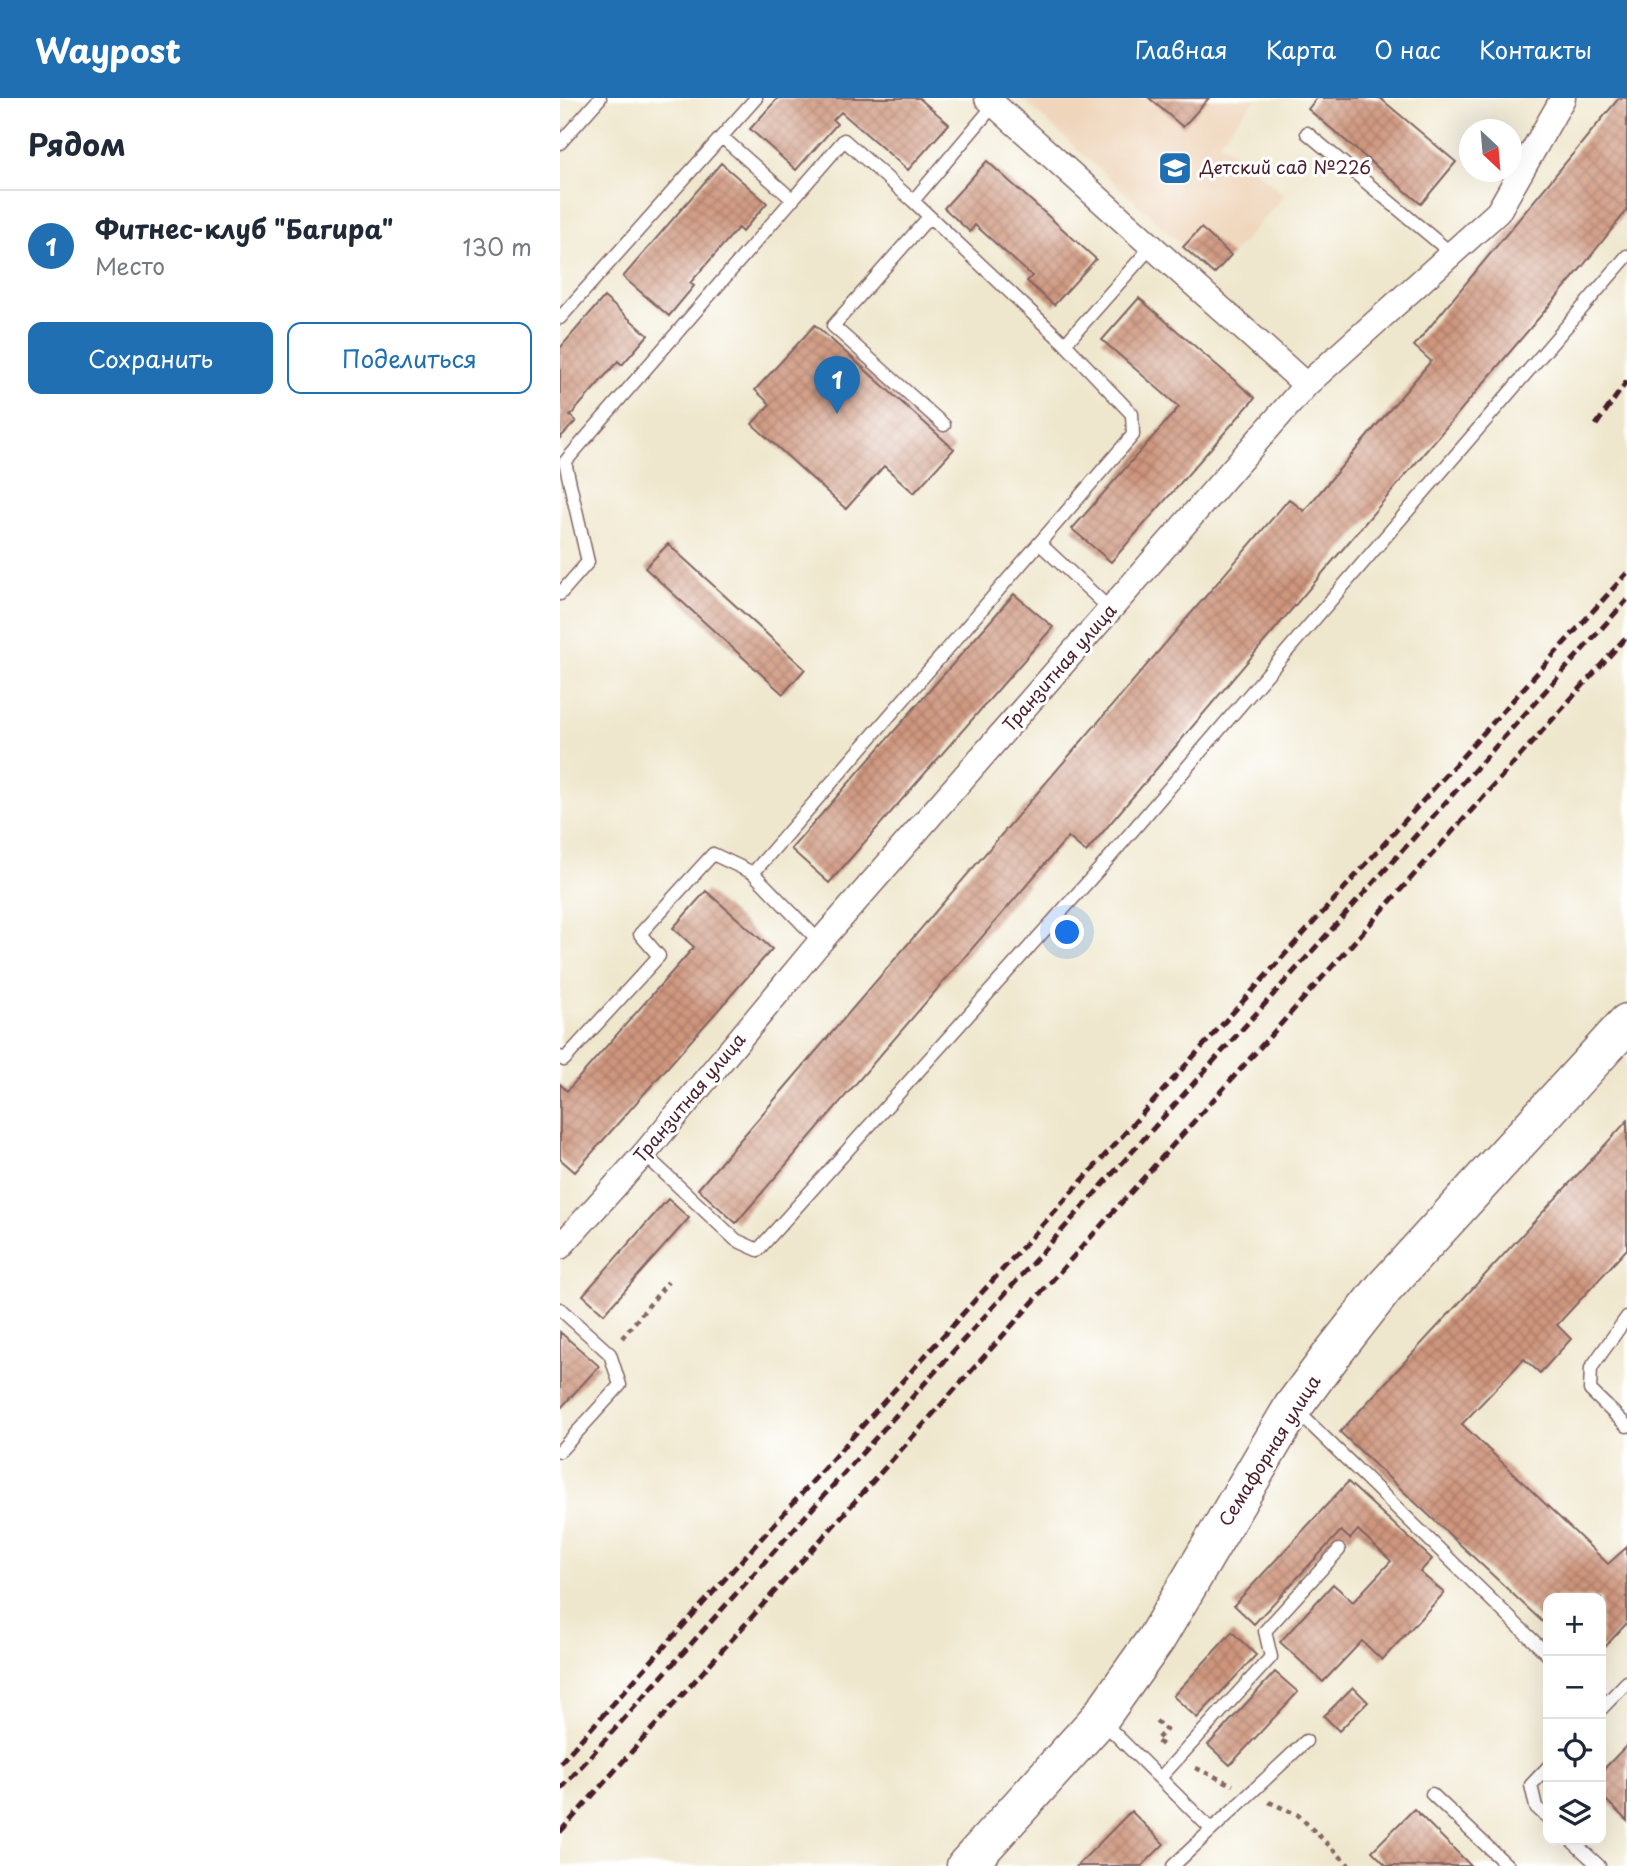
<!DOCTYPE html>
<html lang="ru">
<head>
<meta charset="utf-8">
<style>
	body { margin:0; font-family:"Playpen Sans",sans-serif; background:#f6f6f7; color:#1f2937 }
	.controls { position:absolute; right:21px; bottom:21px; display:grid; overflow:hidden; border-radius:14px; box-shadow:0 7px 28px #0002 }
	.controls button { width:63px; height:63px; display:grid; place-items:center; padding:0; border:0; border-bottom:2px solid #e0e1e3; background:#fff; color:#1f2937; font:35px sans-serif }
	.compass { position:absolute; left:899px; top:21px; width:63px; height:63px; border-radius:50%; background:#fff; box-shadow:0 7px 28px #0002; rotate:154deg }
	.you { position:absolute; left:508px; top:835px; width:24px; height:24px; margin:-18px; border:5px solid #fff; border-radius:50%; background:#1a73e8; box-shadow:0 0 0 10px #1a73e833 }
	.badge { display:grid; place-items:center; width:46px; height:46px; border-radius:50%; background:#1f6fb2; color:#fff; font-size:23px; font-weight:700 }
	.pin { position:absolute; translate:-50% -58px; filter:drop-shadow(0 2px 4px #0008) }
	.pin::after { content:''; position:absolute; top:37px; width:24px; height:21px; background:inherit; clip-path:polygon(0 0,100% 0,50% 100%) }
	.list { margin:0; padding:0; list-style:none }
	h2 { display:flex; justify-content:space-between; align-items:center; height:91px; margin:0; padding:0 28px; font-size:30px }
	h2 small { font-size:23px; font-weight:400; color:#747a83 }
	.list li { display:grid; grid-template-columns:46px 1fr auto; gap:21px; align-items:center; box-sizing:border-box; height:112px; padding:0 28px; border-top:2px solid #e0e1e3 }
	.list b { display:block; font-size:26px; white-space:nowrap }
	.list p { margin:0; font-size:23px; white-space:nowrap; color:#747a83 }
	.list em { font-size:23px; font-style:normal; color:#747a83 }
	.actions { display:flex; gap:14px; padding:21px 28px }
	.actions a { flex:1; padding:16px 0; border:2px solid #1f6fb2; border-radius:14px; text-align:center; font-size:24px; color:#1f6fb2 }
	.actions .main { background:#1f6fb2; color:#fff }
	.icon { flex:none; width:38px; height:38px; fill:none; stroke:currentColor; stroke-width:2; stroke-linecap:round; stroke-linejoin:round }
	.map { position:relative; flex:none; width:1067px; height:1768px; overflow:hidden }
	header { display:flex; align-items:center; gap:42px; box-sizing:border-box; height:98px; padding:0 35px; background:#1f6fb2; color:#fff }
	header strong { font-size:33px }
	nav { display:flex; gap:38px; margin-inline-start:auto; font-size:24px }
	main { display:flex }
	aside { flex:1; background:#fff }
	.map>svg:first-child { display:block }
	.built { fill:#efd6bb }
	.building { fill:url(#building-cross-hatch) }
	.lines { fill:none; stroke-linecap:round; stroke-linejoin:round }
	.service-casing { stroke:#846564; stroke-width:15 }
	.minor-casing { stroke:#846564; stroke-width:27 }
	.trunk-casing { stroke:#846564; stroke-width:41 }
	.path { stroke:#846564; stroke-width:4.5; stroke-dasharray:5 5; stroke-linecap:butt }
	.service { stroke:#fff; stroke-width:12 }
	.minor { stroke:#fff; stroke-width:24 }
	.trunk { stroke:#fff; stroke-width:38 }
	.rail { stroke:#4a1f2b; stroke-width:5; stroke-dasharray:10 5; stroke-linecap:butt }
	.labels { text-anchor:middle; stroke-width:6; stroke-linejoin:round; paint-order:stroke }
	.poi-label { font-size:18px; fill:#4a1f2b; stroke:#fff; text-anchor:start }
	.street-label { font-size:18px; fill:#4a1f2b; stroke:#fff }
</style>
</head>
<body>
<header>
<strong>Waypost</strong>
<nav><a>Главная</a><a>Карта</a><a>О нас</a><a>Контакты</a></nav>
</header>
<main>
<aside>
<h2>Рядом<small></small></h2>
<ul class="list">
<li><span class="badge">1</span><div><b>Фитнес-клуб &quot;Багира&quot;</b><p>Место</p></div><em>130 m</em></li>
</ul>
<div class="actions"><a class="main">Сохранить</a><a>Поделиться</a></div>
</aside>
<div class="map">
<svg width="1067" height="1768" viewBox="0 0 1067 1768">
	<defs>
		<pattern id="building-cross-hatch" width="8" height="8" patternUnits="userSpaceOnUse" patternTransform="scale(1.75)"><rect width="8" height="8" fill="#cf967d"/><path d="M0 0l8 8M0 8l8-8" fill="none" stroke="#aa7a67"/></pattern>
	</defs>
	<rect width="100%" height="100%" fill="#fff"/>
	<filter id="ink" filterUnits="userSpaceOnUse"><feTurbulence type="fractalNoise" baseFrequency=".0143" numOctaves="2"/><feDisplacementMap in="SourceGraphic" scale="14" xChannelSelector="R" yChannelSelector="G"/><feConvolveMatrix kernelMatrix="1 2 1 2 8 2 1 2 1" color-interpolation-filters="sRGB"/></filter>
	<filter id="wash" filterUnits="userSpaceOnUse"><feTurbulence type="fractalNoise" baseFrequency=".00686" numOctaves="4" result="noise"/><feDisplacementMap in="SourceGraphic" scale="28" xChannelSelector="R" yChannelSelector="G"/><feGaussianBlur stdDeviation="1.57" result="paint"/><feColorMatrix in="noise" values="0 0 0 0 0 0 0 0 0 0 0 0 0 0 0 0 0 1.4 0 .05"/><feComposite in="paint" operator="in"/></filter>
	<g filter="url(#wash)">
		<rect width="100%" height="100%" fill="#efe7cd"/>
		<!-- built -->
		<path class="built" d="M 461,0 L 696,0 L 659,43 L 725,97 L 654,176 Z"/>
		<g id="blocks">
			<!-- building -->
			<path class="building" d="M 218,0 L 359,0 L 389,26 L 348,72 L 281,14 L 273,22 L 277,26 L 236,72 L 190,31 Z
				M 589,0 L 649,0 L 623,29 Z
				M 757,0 L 820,0 L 896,64 L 861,106 L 748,11 Z
				M 1059,0 L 1067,0 L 1067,112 L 1022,169 L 526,754 L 508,739 L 176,1125 L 138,1091 L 729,401 L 744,413 L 871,263 L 854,248 Z
				M 427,63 L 536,161 L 494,207 L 467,183 L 472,178 L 415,127 L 410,134 L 384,110 Z
				M 161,65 L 207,105 L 182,134 L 178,130 L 130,185 L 134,188 L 109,218 L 63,179 Z
				M 641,130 L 671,157 L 654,176 L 623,149 Z
				M 44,199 L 88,237 L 62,267 L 58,263 L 10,318 L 16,323 L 0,340 L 0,250 Z
				M 579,200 L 695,300 L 551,464 L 512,431 L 619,309 L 542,242 Z
				M 255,227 L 394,351 L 354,395 L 324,368 L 286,411 L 192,326 L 210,306 L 195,292 Z
				M 108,446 L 245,571 L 223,596 L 85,470 Z
				M 454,496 L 493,529 L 269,785 L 231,751 Z
				M 146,793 L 212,851 L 15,1074 L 0,1061 L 0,986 L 7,993 L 134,849 L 113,830 Z
				M 1067,1023 L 1067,1151 L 997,1227 L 1011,1241 L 980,1275 L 964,1261 L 902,1326 L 1048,1466 L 1067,1449 L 1067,1525 L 1041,1553 L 1041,1500 L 988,1500 L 988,1529 L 780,1334 Z
				M 108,1101 L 129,1120 L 44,1216 L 23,1197 Z
				M 0,1234 L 39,1268 L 0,1311 Z
				M 788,1384 L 872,1461 L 860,1474 L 884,1495 L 822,1562 L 802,1543 L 763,1584 L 720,1544 L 773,1486 L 793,1504 L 831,1463 L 798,1432 L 790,1441 L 781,1433 L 694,1526 L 674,1507 Z
				M 672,1534 L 696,1557 L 637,1620 L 613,1598 Z
				M 715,1574 L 738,1594 L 670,1667 L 648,1647 Z
				M 793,1589 L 808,1604 L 779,1633 L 764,1618 Z
				M 1067,1647 L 1067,1723 L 1041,1697 L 1041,1674 Z
				M 854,1711 L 911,1768 L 827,1768 L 812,1753 Z
				M 571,1713 L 604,1746 L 582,1768 L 517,1768 Z"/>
		</g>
	</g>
	<g filter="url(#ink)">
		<use href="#blocks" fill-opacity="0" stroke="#846564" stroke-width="2"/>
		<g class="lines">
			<!-- service casing -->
			<g class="service-casing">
				<path id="service" d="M 747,35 L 891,155
					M 162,39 L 233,102
					M 0,45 L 40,0
					M 353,103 L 434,7
					M 369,119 L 273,228 L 384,327
					M 0,220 L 196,0
					M 505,246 L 591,149
					M 479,445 L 551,512
					M 0,496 L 28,464 L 5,364 L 284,42 L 353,103 L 505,246 L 572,316 L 573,337 L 193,775 L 153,756 L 80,836 L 99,858 L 4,962 L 0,959
					M 193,775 L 260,844
					M 84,1056 L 176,1142 L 198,1152 L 543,767 L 1067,158
					M 0,1211 L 50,1256 L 60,1287 L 0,1353
					M 1067,1219 L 1031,1270 L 1030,1292 L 1067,1328
					M 735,1311 L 988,1557
					M 1041,1608 L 1042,1610 L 1067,1584
					M 542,1623 L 651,1731
					M 988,1669 L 971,1687 L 976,1709 L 988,1720
					M 600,1680 L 711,1559 L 705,1533 L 779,1452
					M 872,1696 L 948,1768
					M 1011,1742 L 1039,1768
					M 613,1768 L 746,1643"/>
			</g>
			<!-- minor casing -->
			<g class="minor-casing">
				<path id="minor" d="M 427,0 L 746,287
					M 0,1149 L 84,1056 L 260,844 L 746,287 L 938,114 L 1003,0"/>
			</g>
			<!-- trunk casing -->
			<g class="trunk-casing">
				<path id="trunk" d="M 406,1768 L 539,1621 L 596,1541 L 733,1309 L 773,1255 L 824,1190 L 1067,925"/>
			</g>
			<!-- path -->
			<path class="path" d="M 62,1240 L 108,1184
				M 596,1623 L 606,1632 L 596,1642 L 603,1648
				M 636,1670 L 673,1687
				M 709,1704 L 738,1717 L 790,1768"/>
			<!-- service -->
			<use href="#service" class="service"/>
			<!-- minor -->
			<use href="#minor" class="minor"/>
			<!-- trunk -->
			<use href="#trunk" class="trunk"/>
			<!-- rail -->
			<path class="rail" d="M 1036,327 L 1067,283
				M 0,1665 L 1067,475
				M 0,1692 L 1067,502
				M 0,1734 L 1067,538"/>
		</g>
	</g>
	<!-- icons -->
	<defs>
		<g id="school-square" transform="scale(1.75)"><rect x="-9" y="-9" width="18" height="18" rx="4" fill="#1f6fb2" stroke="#fff"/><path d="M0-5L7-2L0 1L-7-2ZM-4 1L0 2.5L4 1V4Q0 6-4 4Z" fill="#fff"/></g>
	</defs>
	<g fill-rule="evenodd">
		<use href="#school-square" x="615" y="70"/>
	</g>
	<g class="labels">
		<!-- poi labels -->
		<g class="poi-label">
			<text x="640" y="76">Детский сад №226</text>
		</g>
		<!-- street labels -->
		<g class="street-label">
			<text transform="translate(500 570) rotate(-49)" y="6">Транзитная улица</text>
			<text transform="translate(130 1000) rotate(-50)" y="6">Транзитная улица</text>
			<text transform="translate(710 1353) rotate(-58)" y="6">Семафорная улица</text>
		</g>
	</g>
</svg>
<div class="controls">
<button>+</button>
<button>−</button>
<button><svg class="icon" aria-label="locate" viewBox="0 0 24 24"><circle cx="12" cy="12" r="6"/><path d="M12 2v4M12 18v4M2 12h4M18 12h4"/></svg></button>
<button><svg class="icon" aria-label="layers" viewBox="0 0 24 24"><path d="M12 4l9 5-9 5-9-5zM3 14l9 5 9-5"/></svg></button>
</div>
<svg class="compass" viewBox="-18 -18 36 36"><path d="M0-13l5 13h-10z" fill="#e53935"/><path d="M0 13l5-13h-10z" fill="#747a83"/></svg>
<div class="you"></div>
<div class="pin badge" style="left:277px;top:316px">1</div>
</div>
</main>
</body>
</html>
